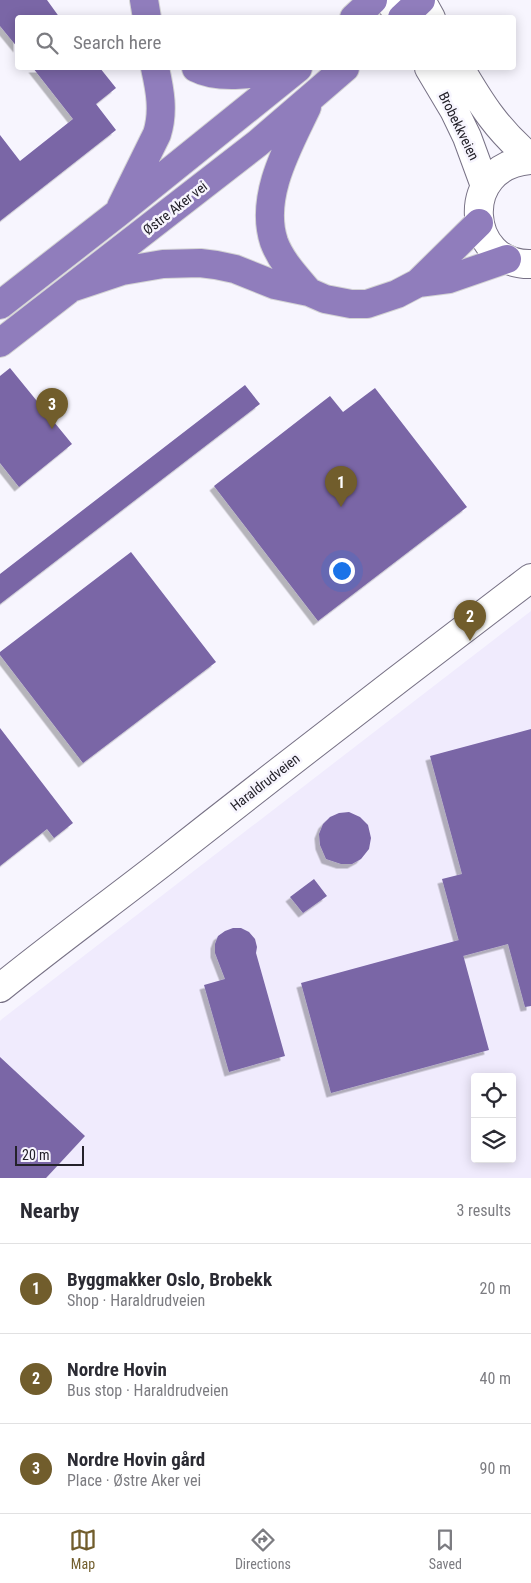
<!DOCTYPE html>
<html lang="en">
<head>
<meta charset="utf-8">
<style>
	body { margin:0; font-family:"Roboto Condensed",sans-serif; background:#f7f7f7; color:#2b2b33 }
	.controls { position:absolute; right:15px; bottom:15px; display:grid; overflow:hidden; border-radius:5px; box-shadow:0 2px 12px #0003 }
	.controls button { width:45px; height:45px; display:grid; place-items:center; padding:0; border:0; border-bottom:1px solid #e1e1e2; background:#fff; color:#2b2b33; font:25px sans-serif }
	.scale { position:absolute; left:15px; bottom:12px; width:69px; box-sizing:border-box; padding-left:5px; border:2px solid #24222a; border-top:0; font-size:14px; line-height:18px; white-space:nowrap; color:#24222a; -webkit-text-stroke:4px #f7f5fe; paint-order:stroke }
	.you { position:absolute; left:341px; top:570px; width:18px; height:18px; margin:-12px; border:4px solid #fff; border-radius:50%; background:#1a73e8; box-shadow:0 0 0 8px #1a73e833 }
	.badge { display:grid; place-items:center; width:32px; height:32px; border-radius:50%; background:#715d2c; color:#fff; font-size:16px; font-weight:700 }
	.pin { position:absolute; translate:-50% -41px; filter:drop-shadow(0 1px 2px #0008) }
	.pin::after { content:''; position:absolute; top:26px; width:18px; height:15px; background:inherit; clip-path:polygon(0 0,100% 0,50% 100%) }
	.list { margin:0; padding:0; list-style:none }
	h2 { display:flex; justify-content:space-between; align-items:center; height:65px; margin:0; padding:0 20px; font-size:21px }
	h2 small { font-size:16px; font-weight:400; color:#7c7c81 }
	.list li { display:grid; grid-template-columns:32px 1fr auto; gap:15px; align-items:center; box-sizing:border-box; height:90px; padding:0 20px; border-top:1px solid #e1e1e2 }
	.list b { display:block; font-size:19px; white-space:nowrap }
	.list p { margin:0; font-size:16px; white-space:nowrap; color:#7c7c81 }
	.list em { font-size:16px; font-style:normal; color:#7c7c81 }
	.icon { flex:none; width:28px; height:28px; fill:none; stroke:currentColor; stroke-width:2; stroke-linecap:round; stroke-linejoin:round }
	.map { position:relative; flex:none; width:531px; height:1178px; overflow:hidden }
	.search { position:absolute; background:#fff; box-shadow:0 2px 12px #0003; left:15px; right:15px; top:15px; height:55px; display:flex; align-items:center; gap:12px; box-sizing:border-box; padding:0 18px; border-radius:5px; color:#7c7c81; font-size:19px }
	.sheet { height:335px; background:#fff }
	nav { display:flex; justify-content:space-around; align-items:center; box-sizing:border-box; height:70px; border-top:1px solid #e1e1e2; background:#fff; font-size:14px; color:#7c7c81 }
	nav a { display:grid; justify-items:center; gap:2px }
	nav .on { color:#715d2c }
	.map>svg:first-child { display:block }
	.built { fill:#f0ebfd; fill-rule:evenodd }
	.building { fill:#7a66a6; filter:url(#shadow) }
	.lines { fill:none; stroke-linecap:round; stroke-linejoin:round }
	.minor-casing { stroke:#777185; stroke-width:30 }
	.highway-casing { stroke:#d3d3d4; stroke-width:30 }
	.minor { stroke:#fff; stroke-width:28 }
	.highway { stroke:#907dbc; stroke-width:28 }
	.labels { text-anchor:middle; stroke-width:5; stroke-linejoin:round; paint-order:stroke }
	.street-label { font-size:14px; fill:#24222a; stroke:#f7f5fe }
</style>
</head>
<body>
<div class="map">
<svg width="531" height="1178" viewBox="0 0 531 1178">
	<defs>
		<filter id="shadow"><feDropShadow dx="-4.5" dy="4.5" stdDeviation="0" flood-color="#0004"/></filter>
	</defs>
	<rect width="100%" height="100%" fill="#f7f5fe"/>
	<!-- built -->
	<path class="built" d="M 531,611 L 531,1178 L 0,1178 L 0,1021 L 2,1019 ZM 475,1077 L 512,1077 L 512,1159 L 475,1159 Z"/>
	<!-- building -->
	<path class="building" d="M 0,0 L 47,0 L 60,18 L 18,18 L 18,48 L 0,26 Z
		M 33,68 L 100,68 L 116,88 L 96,104 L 116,130 L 0,221 L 0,135 L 20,161 L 73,119 Z
		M 10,368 L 72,444 L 19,487 L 0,463 L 0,376 Z
		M 245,385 L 260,404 L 0,604 L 0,574 Z
		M 375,388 L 467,507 L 318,621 L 214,486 L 330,396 L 343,412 Z
		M 131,552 L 216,662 L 83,763 L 0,655 L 0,652 Z
		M 0,728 L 73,823 L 54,838 L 47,829 L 0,866 Z
		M 531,729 L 531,1006 L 525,1007 L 508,944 L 463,956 L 442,879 L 462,874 L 430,756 Z
		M 349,812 L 360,817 L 368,825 L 371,838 L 369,849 L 361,859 L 352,864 L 341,864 L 326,859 L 320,845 L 319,834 L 323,824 L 330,817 L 339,813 Z
		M 314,879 L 327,896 L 303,913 L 290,897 Z
		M 233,928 L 241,928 L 249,932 L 255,939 L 257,947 L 256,953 L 285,1056 L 229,1072 L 204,985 L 225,979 L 215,953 L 215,944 L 218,936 L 225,931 Z
		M 459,940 L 489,1050 L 331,1093 L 301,983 Z
		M 0,1057 L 85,1136 L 46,1178 L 0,1178 Z"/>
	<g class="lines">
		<!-- minor casing -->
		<g class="minor-casing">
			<path id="minor" d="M 389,0 L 400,18
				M 421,0 L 431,18
				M 429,68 L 454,110 L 467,137 L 485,186
				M 460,68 C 481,104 498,131 531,158
				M 531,160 C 457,165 466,266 531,264
				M 0,988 C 53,945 108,905 162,863 C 284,767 407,672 531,578"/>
		</g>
		<!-- highway casing -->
		<g class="highway-casing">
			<path id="highway" d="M 144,0 L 147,18
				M 354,18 L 373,0
				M 402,18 L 421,0
				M 196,68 C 221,81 260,73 287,68
				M 307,107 C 288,147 259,197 274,242 C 281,261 296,277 309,292
				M 121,207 L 157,134 C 164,112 160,90 155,68
				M 418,283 L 479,223
				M 71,288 L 122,271 L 163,264 L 200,263 L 216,265 L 235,269 L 275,285 L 309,292 L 325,299 L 351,304 L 367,304 L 397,294 L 418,283 L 449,279 L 507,259
				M 0,305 L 118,213 L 298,68
				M 0,343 L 258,143 L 345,68"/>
		</g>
		<!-- minor -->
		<use href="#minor" class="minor"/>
		<!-- highway -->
		<use href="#highway" class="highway"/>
	</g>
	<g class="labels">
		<!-- street labels -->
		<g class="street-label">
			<text transform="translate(459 126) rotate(64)" y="5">Brobekkveien</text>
			<text transform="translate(175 208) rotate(-38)" y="5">Østre Aker vei</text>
			<text transform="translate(265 782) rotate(-38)" y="5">Haraldrudveien</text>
		</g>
	</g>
</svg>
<div class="controls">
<button><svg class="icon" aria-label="locate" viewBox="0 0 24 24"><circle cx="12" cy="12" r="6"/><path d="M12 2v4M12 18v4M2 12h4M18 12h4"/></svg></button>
<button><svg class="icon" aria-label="layers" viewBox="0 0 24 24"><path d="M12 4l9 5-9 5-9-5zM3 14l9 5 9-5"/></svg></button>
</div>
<div class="scale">20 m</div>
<div class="you"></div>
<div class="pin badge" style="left:341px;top:507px">1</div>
<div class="pin badge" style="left:470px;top:641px">2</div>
<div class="pin badge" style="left:52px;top:429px">3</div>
<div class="search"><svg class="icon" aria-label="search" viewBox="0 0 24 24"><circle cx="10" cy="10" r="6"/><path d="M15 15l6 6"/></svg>Search here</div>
</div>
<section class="sheet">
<h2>Nearby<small>3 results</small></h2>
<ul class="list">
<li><span class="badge">1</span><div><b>Byggmakker Oslo, Brobekk</b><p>Shop · Haraldrudveien</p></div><em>20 m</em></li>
<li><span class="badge">2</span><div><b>Nordre Hovin</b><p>Bus stop · Haraldrudveien</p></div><em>40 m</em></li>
<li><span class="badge">3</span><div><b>Nordre Hovin gård</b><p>Place · Østre Aker vei</p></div><em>90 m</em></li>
</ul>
</section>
<nav>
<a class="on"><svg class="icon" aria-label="map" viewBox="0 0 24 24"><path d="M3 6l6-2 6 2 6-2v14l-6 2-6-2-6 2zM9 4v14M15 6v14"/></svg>Map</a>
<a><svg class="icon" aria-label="directions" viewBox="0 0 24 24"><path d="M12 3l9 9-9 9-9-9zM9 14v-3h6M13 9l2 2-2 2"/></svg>Directions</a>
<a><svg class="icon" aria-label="saved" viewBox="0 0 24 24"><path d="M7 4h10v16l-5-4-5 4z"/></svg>Saved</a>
</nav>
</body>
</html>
